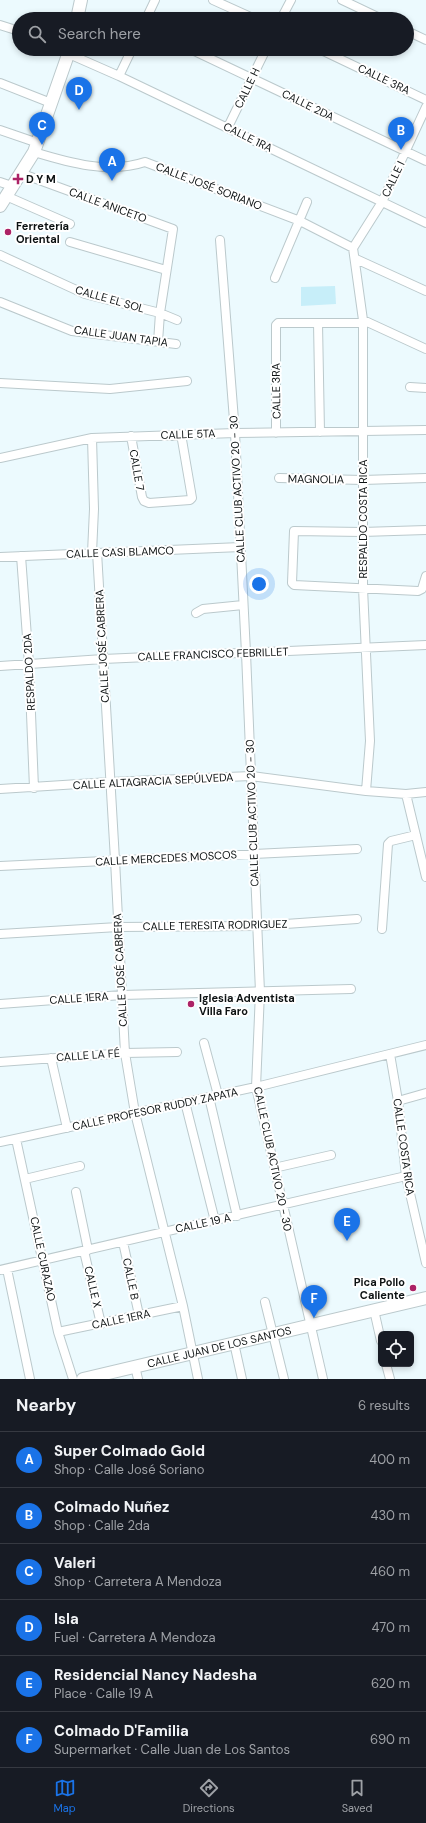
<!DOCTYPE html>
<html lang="en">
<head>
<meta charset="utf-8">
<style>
	body { margin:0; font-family:"DM Sans",sans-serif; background:#242831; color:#f1f3f6 }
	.controls { position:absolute; right:12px; bottom:12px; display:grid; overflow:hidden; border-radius:6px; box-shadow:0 2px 6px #0003 }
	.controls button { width:36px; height:36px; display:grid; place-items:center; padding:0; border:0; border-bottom:1px solid #363941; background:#171b24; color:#f1f3f6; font:20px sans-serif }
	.you { position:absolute; left:259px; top:584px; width:14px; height:14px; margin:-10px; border:3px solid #fff; border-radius:50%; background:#1a73e8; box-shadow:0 0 0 6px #1a73e833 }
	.badge { display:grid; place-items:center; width:26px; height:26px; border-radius:50%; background:#1a73e8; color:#fff; font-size:13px; font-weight:700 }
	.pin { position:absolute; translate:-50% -33px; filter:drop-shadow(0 1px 2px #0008) }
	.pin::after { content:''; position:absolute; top:21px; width:14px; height:12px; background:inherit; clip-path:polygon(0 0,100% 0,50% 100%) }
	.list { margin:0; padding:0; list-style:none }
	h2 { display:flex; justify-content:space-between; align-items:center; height:52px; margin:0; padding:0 16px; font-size:17px }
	h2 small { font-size:13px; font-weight:400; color:#9ea1a6 }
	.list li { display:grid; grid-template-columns:26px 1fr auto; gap:12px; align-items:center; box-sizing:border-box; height:56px; padding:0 16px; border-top:1px solid #363941 }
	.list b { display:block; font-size:15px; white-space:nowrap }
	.list p { margin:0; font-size:13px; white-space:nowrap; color:#9ea1a6 }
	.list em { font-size:13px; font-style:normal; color:#9ea1a6 }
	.icon { flex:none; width:22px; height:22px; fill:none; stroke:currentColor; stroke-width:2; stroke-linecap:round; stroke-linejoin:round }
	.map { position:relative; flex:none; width:426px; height:1379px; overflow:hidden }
	.search { position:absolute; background:#171b24; box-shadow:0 2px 6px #0003; left:12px; right:12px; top:12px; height:44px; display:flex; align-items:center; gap:10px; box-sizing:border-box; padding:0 14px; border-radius:22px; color:#9ea1a6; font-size:15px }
	.sheet { height:388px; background:#171b24 }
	nav { display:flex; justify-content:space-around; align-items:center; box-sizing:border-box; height:56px; border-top:1px solid #363941; background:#171b24; font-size:11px; color:#9ea1a6 }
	nav a { display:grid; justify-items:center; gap:2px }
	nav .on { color:#1a73e8 }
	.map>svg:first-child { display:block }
	.green { fill:#c7eef9 }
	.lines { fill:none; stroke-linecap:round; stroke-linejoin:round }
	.street-casing { stroke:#bbc9cc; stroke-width:10 }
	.secondary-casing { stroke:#bbc9cc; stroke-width:14 }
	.street { stroke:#fff; stroke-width:8 }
	.secondary { stroke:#fff; stroke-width:12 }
	.poi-dot { fill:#ac2266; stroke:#fff; stroke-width:1.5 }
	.labels { text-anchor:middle; stroke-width:4; stroke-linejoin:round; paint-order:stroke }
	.street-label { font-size:11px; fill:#0d1213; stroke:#fff }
	.poi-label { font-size:11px; font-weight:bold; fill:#0d1213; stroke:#fff; text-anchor:start }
</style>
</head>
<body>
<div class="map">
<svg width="426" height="1379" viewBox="0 0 426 1379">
	<rect width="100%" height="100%" fill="#ecfafe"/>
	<!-- green -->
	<path class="green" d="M 335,286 L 336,304 L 301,306 L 301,287 Z"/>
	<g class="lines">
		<!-- street casing -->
		<g class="street-casing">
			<path id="street" d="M 213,0 L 255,19
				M 342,0 L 382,19
				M 146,19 L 155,0
				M 281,19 L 291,0
				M 0,25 L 19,31
				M 407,31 L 426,40
				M 190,49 L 426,161
				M 319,49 L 426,100
				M 69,54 L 119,76 L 426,223
				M 119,76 L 132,49
				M 0,83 L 51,103
				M 228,127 L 266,49
				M 0,130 L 38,143
				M 34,152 C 70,163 109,174 145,162 L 300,221 L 353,248
				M 20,173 L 173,229 L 160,313 L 158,342
				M 0,182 L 12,186
				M 6,196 L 70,224
				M 220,240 L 235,433 L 246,653 L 260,992 L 256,1087 L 323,1379
				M 70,242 L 166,270
				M 353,248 L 363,320 L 363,588 L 370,741 L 366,791
				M 353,248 L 382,202 L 426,107
				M 0,255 L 85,294 L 160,313 L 177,320
				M 356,259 L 426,291
				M 275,278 L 307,202
				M 0,302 L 72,331 L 176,344
				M 363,320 L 426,349
				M 318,323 L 320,432
				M 0,383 L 110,389 L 187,381
				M 410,387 L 426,388
				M 276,433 L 276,325 L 278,323 L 363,323
				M 131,436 L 142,497 L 144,501 L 149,503 L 190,500 L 192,498 L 181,434
				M 0,458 L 92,438 L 235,433 L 426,430
				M 279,478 L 363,480 L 426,478
				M 426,530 L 362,532 L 294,531 L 292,583 L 294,585 L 418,591 L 422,589 L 426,576
				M 97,552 L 115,860 L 125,1053 L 135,1113 L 183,1306 L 198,1379
				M 92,553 L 94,509 L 92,438
				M 21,556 L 29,664 L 34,788
				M 0,557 L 241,547
				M 196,613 L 203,609 L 243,605
				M 0,666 L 103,659 L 426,645
				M 0,789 L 110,782 L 251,776 L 366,791 L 406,794 L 426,792
				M 406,794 L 426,877
				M 0,866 L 357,849
				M 382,929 L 388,844 L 391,841 L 416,835
				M 0,934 L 118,927 L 257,926 L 357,919
				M 0,1004 L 122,995 L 351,989
				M 204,1043 L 218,1095
				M 390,1054 L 398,1101 L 406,1176 L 426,1263
				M 51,1058 L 67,1128
				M 0,1062 L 125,1053 L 177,1052
				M 209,1097 L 237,1216
				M 398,1101 L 426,1093
				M 185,1102 L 215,1221
				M 16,1139 L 58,1332 L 73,1379
				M 0,1142 L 256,1087 L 426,1045
				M 274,1168 L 331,1155
				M 25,1179 L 80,1166
				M 76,1192 L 88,1250
				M 123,1242 L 139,1315
				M 84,1251 L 101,1324
				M 7,1269 L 30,1379
				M 0,1270 L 406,1176
				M 265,1302 L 284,1379
				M 374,1310 L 381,1341
				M 58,1332 L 183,1306
				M 234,1343 L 242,1379
				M 386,1364 L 390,1379
				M 135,1366 L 138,1379"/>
		</g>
		<!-- secondary casing -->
		<g class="secondary-casing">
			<g id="secondary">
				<path d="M 77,19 L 81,0"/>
				<path d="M 0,206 L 34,152 L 70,49"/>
				<path id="s1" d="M 83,1379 L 426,1298"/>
			</g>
		</g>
		<!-- street -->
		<use href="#street" class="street"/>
		<!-- secondary -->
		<use href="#secondary" class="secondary"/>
	</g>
	<!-- markers -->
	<g class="poi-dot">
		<path d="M16 173h4v4h4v4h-4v4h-4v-4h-4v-4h4z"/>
		<circle cx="8" cy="232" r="4"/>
		<circle cx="191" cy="1004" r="4"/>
		<circle cx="413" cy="1288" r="4"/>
	</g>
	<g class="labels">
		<!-- street labels -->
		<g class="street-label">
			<text transform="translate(384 79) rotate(25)" y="4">CALLE 3RA</text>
			<text transform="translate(247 88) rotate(-64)" y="4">CALLE H</text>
			<text transform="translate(308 105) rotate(26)" y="4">CALLE 2DA</text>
			<text transform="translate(248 137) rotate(26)" y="4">CALLE 1RA</text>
			<text transform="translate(393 179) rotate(-64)" y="4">CALLE I</text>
			<text transform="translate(209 186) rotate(21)" y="4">CALLE JOSÉ SORIANO</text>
			<text transform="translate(108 205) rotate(20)" y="4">CALLE ANICETO</text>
			<text transform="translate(110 299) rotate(16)" y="4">CALLE EL SOL</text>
			<text transform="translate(121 336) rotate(8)" y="4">CALLE JUAN TAPIA</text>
			<text transform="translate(276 391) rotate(-91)" y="4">CALLE 3RA</text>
			<text transform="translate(188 434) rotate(-2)" y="4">CALLE 5TA</text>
			<text transform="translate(137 470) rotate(80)" y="4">CALLE 7</text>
			<text transform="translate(316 479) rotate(1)" y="4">MAGNOLIA</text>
			<text transform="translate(237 489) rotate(-93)" y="4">CALLE CLUB ACTIVO 20 - 30</text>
			<text transform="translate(363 519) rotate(-90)" y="4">RESPALDO COSTA RICA</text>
			<text transform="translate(120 552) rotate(-2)" y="4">CALLE CASI BLAMCO</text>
			<text transform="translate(102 646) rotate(-93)" y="4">CALLE JOSÉ CABRERA</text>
			<text transform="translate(213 654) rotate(-2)" y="4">CALLE FRANCISCO FEBRILLET</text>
			<text transform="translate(29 672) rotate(-93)" y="4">RESPALDO 2DA</text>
			<text transform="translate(153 781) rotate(-3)" y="4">CALLE ALTAGRACIA SEPÚLVEDA</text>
			<text transform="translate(252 813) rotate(-92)" y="4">CALLE CLUB ACTIVO 20 - 30</text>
			<text transform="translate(166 858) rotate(-3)" y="4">CALLE MERCEDES MOSCOS</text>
			<text transform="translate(215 925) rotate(-1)" y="4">CALLE TERESITA RODRIGUEZ</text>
			<text transform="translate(120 970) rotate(-93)" y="4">CALLE JOSÉ CABRERA</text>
			<text transform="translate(79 998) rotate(-4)" y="4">CALLE 1ERA</text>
			<text transform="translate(88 1055) rotate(-4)" y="4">CALLE LA FÉ</text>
			<text transform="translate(155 1109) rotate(-12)" y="4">CALLE PROFESOR RUDDY ZAPATA</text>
			<text transform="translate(404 1147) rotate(82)" y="4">CALLE COSTA RICA</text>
			<text transform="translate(273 1159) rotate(78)" y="4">CALLE CLUB ACTIVO 20 - 30</text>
			<text transform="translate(203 1223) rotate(-12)" y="4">CALLE 19 A</text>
			<text transform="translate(43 1259) rotate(78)" y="4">CALLE CURAZAO</text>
			<text transform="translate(131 1279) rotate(78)" y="4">CALLE B</text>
			<text transform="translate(93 1287) rotate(77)" y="4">CALLE X</text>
			<text transform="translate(121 1319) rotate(-12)" y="4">CALLE 1ERA</text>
			<text dy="4" stroke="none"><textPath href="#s1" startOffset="140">CALLE JUAN DE LOS SANTOS</textPath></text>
		</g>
		<!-- poi labels -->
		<g class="poi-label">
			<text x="26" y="183">D Y M</text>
			<text x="16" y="230">Ferretería<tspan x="16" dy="13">Oriental</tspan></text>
			<text x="199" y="1002">Iglesia Adventista<tspan x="199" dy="13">Villa Faro</tspan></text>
			<text x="405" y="1286" text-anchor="end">Pica Pollo<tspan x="405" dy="13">Caliente</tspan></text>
		</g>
	</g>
</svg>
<div class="controls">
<button><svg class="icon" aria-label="locate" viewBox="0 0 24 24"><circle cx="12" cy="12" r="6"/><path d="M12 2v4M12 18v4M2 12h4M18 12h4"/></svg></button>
</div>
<div class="you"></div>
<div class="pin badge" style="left:112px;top:181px">A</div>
<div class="pin badge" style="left:401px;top:150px">B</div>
<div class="pin badge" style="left:42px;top:145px">C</div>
<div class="pin badge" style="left:79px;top:110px">D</div>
<div class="pin badge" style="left:347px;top:1241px">E</div>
<div class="pin badge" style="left:314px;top:1318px">F</div>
<div class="search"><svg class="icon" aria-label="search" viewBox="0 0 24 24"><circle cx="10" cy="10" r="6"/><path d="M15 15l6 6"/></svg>Search here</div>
</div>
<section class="sheet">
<h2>Nearby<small>6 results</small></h2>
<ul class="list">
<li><span class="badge">A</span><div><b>Super Colmado Gold</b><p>Shop · Calle José Soriano</p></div><em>400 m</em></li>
<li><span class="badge">B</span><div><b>Colmado Nuñez</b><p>Shop · Calle 2da</p></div><em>430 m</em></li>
<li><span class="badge">C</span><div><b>Valeri</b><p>Shop · Carretera A Mendoza</p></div><em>460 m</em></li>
<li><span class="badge">D</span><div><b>Isla</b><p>Fuel · Carretera A Mendoza</p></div><em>470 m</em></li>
<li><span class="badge">E</span><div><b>Residencial Nancy Nadesha</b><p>Place · Calle 19 A</p></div><em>620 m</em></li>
<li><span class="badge">F</span><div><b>Colmado D'Familia</b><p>Supermarket · Calle Juan de Los Santos</p></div><em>690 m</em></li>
</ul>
</section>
<nav>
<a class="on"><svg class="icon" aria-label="map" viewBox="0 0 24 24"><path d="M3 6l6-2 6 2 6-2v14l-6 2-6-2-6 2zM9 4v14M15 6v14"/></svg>Map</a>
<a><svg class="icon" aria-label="directions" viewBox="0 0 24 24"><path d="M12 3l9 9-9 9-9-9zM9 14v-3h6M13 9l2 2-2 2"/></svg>Directions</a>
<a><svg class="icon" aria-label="saved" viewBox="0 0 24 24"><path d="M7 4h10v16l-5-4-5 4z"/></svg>Saved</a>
</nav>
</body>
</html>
